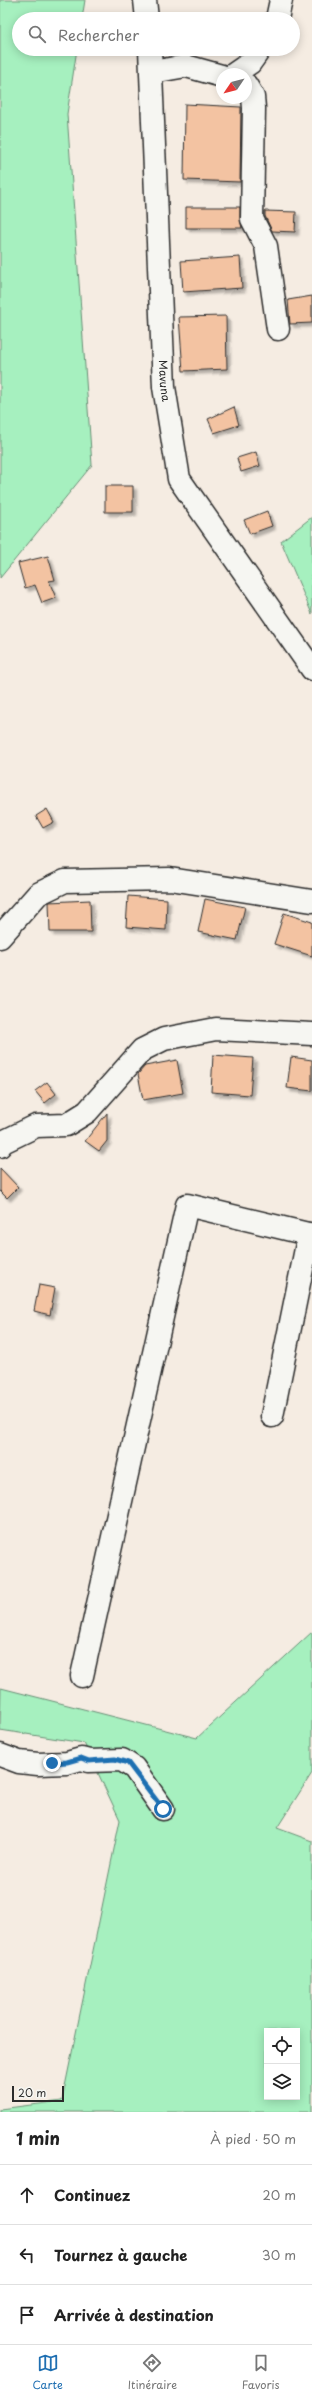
<!DOCTYPE html>
<html lang="fr">
<head>
<meta charset="utf-8">
<style>
	body { margin:0; font-family:"Playpen Sans",sans-serif; background:#f6f6f6; color:#222 }
	.controls { position:absolute; right:12px; bottom:12px; display:grid; overflow:hidden; border-radius:0px; box-shadow:0 2px 10px #0003 }
	.controls button { width:36px; height:36px; display:grid; place-items:center; padding:0; border:0; border-bottom:1px solid #e0e0e0; background:#fff; color:#222; font:20px sans-serif }
	.compass { position:absolute; left:216px; top:68px; width:36px; height:36px; border-radius:50%; background:#fff; box-shadow:0 2px 10px #0003; rotate:235deg }
	.scale { position:absolute; left:12px; bottom:10px; width:52px; box-sizing:border-box; padding-left:4px; border:2px solid #2b2b2b; border-top:0; font-size:11px; line-height:14px; white-space:nowrap; color:#2b2b2b; -webkit-text-stroke:3px #f6f6f2; paint-order:stroke }
	.stop { position:absolute; width:12px; height:12px; margin:-9px; border:3px solid #1f6fb2; border-radius:50%; background:#fff }
	.stop.end { background:#1f6fb2; border-color:#fff; box-shadow:0 1px 4px #0008 }
	.list { margin:0; padding:0; list-style:none }
	h2 { display:flex; justify-content:space-between; align-items:center; height:52px; margin:0; padding:0 16px; font-size:17px }
	h2 small { font-size:13px; font-weight:400; color:#767676 }
	.list li { display:grid; grid-template-columns:26px 1fr auto; gap:12px; align-items:center; box-sizing:border-box; height:60px; padding:0 16px; border-top:1px solid #e0e0e0 }
	.list b { display:block; font-size:15px; white-space:nowrap }
	.list em { font-size:13px; font-style:normal; color:#767676 }
	.icon { flex:none; width:22px; height:22px; fill:none; stroke:currentColor; stroke-width:2; stroke-linecap:round; stroke-linejoin:round }
	.map { position:relative; flex:none; width:312px; height:2112px; overflow:hidden }
	.search { position:absolute; background:#fff; box-shadow:0 2px 10px #0003; left:12px; right:12px; top:12px; height:44px; display:flex; align-items:center; gap:10px; box-sizing:border-box; padding:0 14px; border-radius:22px; color:#767676; font-size:15px }
	.sheet { height:232px; background:#fff }
	nav { display:flex; justify-content:space-around; align-items:center; box-sizing:border-box; height:56px; border-top:1px solid #e0e0e0; background:#fff; font-size:11px; color:#767676 }
	nav a { display:grid; justify-items:center; gap:2px }
	nav .on { color:#1f6fb2 }
	.map>svg:first-child { display:block }
	.green { fill:#a6f0bf; stroke:#688e75; fill-rule:evenodd }
	.building { fill:#f3c3a2; stroke:#2b2b2b; filter:url(#shadow) }
	.lines { fill:none; stroke-linecap:round; stroke-linejoin:round }
	.minor-casing { stroke:#2b2b2b; stroke-width:25 }
	.minor { stroke:#f6f6f2; stroke-width:22 }
	.route { stroke:#1f6fb2; stroke-width:5 }
	.labels { text-anchor:middle; stroke-width:3.5; stroke-linejoin:round; paint-order:stroke }
	.street-label { font-size:11px; fill:#2b2b2b; stroke:#f6f6f2 }
</style>
</head>
<body>
<div class="map">
<svg width="312" height="2112" viewBox="0 0 312 2112">
	<defs>
		<filter id="shadow"><feDropShadow dx="3.5" dy="3.5" stdDeviation="1" flood-color="#0004"/></filter>
	</defs>
	<rect width="100%" height="100%" fill="#f5ece2"/>
	<filter id="ink" filterUnits="userSpaceOnUse"><feTurbulence type="fractalNoise" baseFrequency=".025" numOctaves="2"/><feDisplacementMap in="SourceGraphic" scale="8" xChannelSelector="R" yChannelSelector="G"/><feConvolveMatrix kernelMatrix="1 2 1 2 8 2 1 2 1" color-interpolation-filters="sRGB"/></filter>
	<g filter="url(#ink)">
		<!-- green -->
		<path class="green" d="M 0,0 L 85,0 L 82,19 L 19,19 L 19,49 L 77,49 L 67,114 L 92,465 L 0,578 Z
			M 312,517 L 312,614 L 281,541 Z
			M 312,1632 L 312,1773 L 277,1828 L 312,1841 L 312,2112 L 0,2112 L 0,2109 L 62,2101 L 120,1820 L 84,1743 L 0,1730 L 1,1688 L 197,1738 ZM 267,2031 L 297,2031 L 297,2097 L 267,2097 Z"/>
		<!-- building -->
		<path class="building" d="M 185,104 L 241,107 L 240,182 L 184,180 Z
			M 186,207 L 240,207 L 240,219 L 242,228 L 186,228 Z
			M 265,211 L 296,212 L 295,232 L 272,231 L 265,216 Z
			M 240,257 L 242,288 L 183,292 L 181,261 Z
			M 312,296 L 312,323 L 290,324 L 288,300 Z
			M 226,316 L 227,369 L 183,371 L 179,317 Z
			M 234,407 L 239,425 L 214,433 L 208,419 Z
			M 256,452 L 260,466 L 241,472 L 237,458 Z
			M 105,486 L 133,486 L 133,512 L 105,512 Z
			M 267,511 L 272,526 L 250,534 L 244,520 Z
			M 48,556 L 55,580 L 49,581 L 56,598 L 42,603 L 35,585 L 25,588 L 18,563 Z
			M 47,809 L 54,822 L 43,828 L 36,816 Z
			M 128,896 L 167,899 L 166,930 L 126,927 Z
			M 205,899 L 245,907 L 237,940 L 198,932 Z
			M 90,900 L 91,932 L 50,932 L 49,902 Z
			M 284,913 L 312,922 L 312,956 L 274,944 Z
			M 213,1055 L 253,1058 L 250,1095 L 211,1092 Z
			M 291,1057 L 312,1060 L 312,1091 L 287,1088 Z
			M 177,1060 L 183,1093 L 143,1100 L 138,1074 L 145,1066 Z
			M 47,1082 L 56,1094 L 45,1103 L 35,1091 Z
			M 107,1113 L 107,1141 L 99,1151 L 85,1141 Z
			M 0,1168 L 18,1187 L 7,1198 L 0,1191 Z
			M 39,1285 L 55,1288 L 50,1315 L 34,1311 Z"/>
		<g class="lines">
			<!-- minor casing -->
			<g class="minor-casing">
				<g id="minor">
					<path d="M 145,0 L 147,19"/>
					<path d="M 277,19 L 281,0"/>
					<path id="s1" d="M 150,49 L 164,387 L 179,479 L 312,669"/>
					<path d="M 152,72 L 186,66 L 222,76"/>
					<path d="M 234,74 L 250,63 L 260,49"/>
					<path d="M 246,85 L 253,97 L 254,108 L 252,219 L 266,246 L 278,329"/>
					<path d="M 0,937 L 38,894 L 65,881 L 170,879 L 312,901"/>
					<path d="M 0,1146 L 3,1142 L 36,1126 L 66,1125 L 87,1112 L 142,1050 L 164,1039 L 216,1029 L 312,1034"/>
					<path d="M 272,1416 L 309,1234"/>
					<path d="M 82,1676 L 187,1205 L 312,1235"/>
					<path d="M 0,1755 L 19,1762 L 38,1764 L 67,1763 L 81,1759 L 89,1761 L 122,1760 L 134,1768 L 163,1809"/>
				</g>
			</g>
			<!-- minor -->
			<use href="#minor" class="minor"/>
		</g>
	</g>
	<g class="lines" filter="url(#ink)">
		<!-- route -->
		<path class="route" d="M 52,1763 L 67,1762 L 81,1758 L 89,1761 L 115,1759 L 128,1763 L 163,1809"/>
	</g>
	<g class="labels">
		<!-- street labels -->
		<g class="street-label">
			<text dy="4" stroke="none"><textPath href="#s1" startOffset="332">Mavuna</textPath></text>
		</g>
	</g>
</svg>
<div class="controls">
<button><svg class="icon" aria-label="locate" viewBox="0 0 24 24"><circle cx="12" cy="12" r="6"/><path d="M12 2v4M12 18v4M2 12h4M18 12h4"/></svg></button>
<button><svg class="icon" aria-label="layers" viewBox="0 0 24 24"><path d="M12 4l9 5-9 5-9-5zM3 14l9 5 9-5"/></svg></button>
</div>
<svg class="compass" viewBox="-18 -18 36 36"><path d="M0-13l5 13h-10z" fill="#e53935"/><path d="M0 13l5-13h-10z" fill="#767676"/></svg>
<div class="scale">20 m</div>
<div class="stop" style="left:163px;top:1809px"></div>
<div class="stop end" style="left:52px;top:1763px"></div>
<div class="search"><svg class="icon" aria-label="search" viewBox="0 0 24 24"><circle cx="10" cy="10" r="6"/><path d="M15 15l6 6"/></svg>Rechercher</div>
</div>
<section class="sheet">
<h2>1 min<small>À pied · 50 m</small></h2>
<ul class="list">
<li><svg class="icon" aria-label="ahead" viewBox="0 0 24 24"><path d="M12 20V5M6 11l6-6 6 6"/></svg><div><b>Continuez</b></div><em>20 m</em></li>
<li><svg class="icon" aria-label="left" viewBox="0 0 24 24"><path d="M17 20v-9H6M10 6l-5 5 5 5"/></svg><div><b>Tournez à gauche</b></div><em>30 m</em></li>
<li><svg class="icon" aria-label="arrive" viewBox="0 0 24 24"><path d="M6 21V4h12l-3 4 3 4H6"/></svg><div><b>Arrivée à destination</b></div></li>
</ul>
</section>
<nav>
<a class="on"><svg class="icon" aria-label="map" viewBox="0 0 24 24"><path d="M3 6l6-2 6 2 6-2v14l-6 2-6-2-6 2zM9 4v14M15 6v14"/></svg>Carte</a>
<a><svg class="icon" aria-label="directions" viewBox="0 0 24 24"><path d="M12 3l9 9-9 9-9-9zM9 14v-3h6M13 9l2 2-2 2"/></svg>Itinéraire</a>
<a><svg class="icon" aria-label="saved" viewBox="0 0 24 24"><path d="M7 4h10v16l-5-4-5 4z"/></svg>Favoris</a>
</nav>
</body>
</html>
